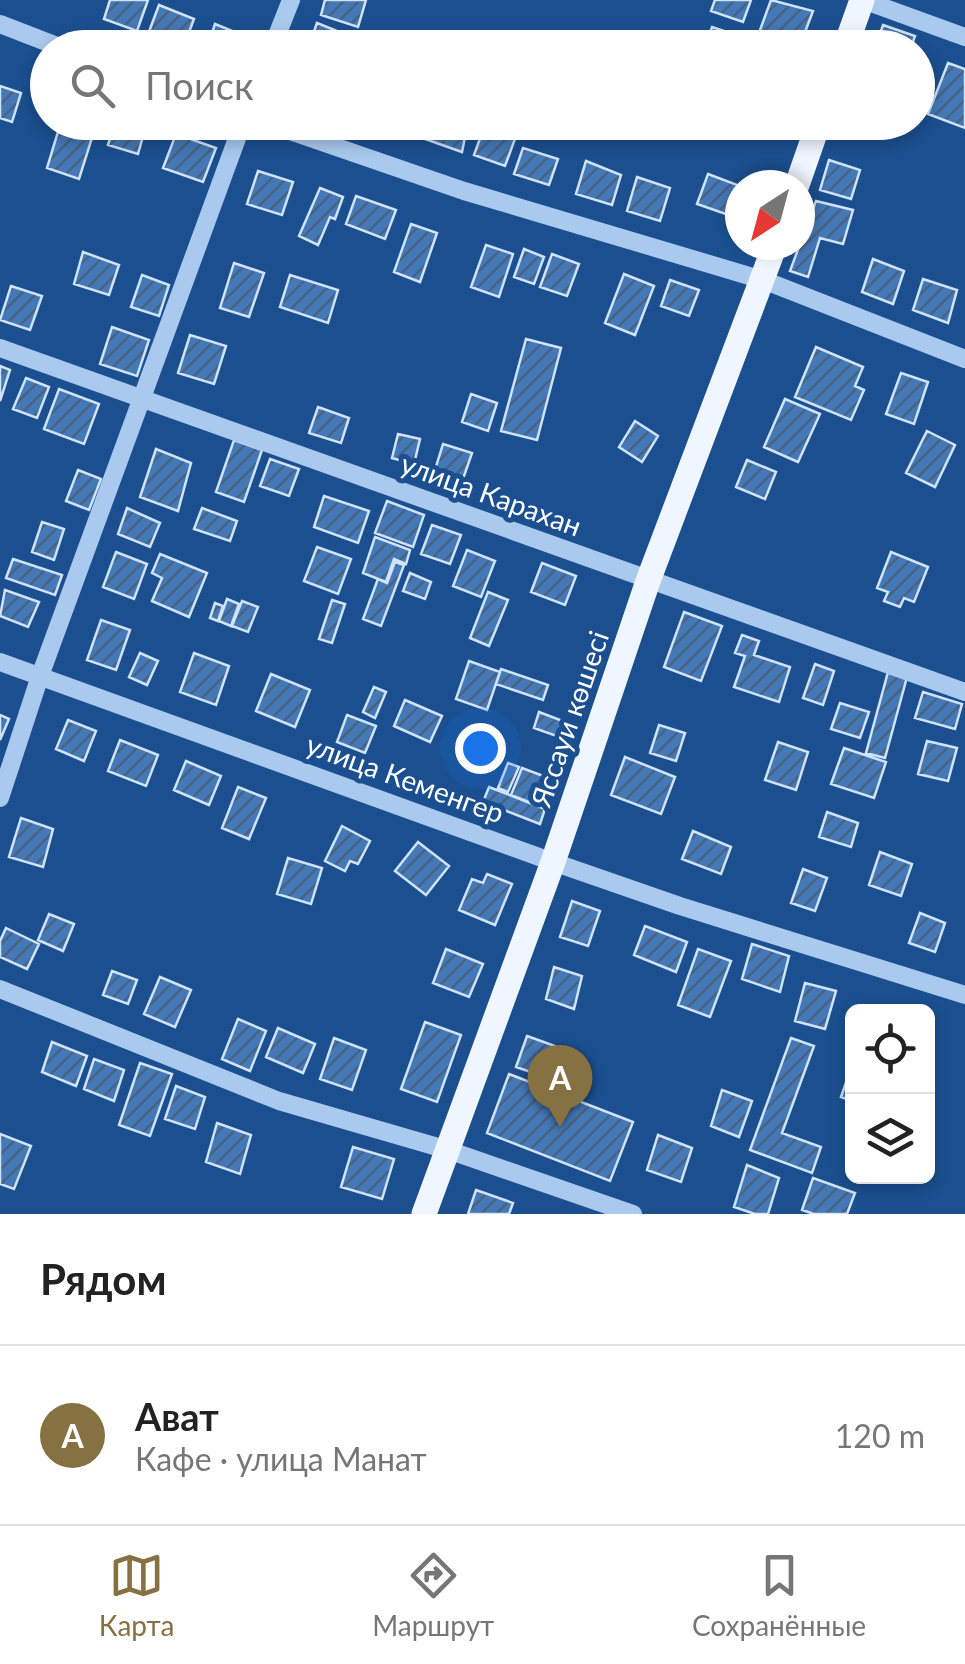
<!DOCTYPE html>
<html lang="ru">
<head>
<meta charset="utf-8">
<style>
	body { margin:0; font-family:Lato,sans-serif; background:#f2f2f2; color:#222 }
	.controls { position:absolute; right:30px; bottom:30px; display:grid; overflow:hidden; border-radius:15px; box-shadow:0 5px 15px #0003 }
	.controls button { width:90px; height:90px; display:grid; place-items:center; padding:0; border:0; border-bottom:2px solid #e0e0e0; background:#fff; color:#222; font:50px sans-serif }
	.compass { position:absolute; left:725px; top:170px; width:90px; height:90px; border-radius:50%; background:#fff; box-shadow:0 5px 15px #0003; rotate:216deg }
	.you { position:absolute; left:480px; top:748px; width:35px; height:35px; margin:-25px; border:8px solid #fff; border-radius:50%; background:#1a73e8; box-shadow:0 0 0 15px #1a73e833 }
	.badge { display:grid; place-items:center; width:65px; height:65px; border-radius:50%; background:#857141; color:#fff; font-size:32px; font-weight:700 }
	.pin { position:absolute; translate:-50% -82px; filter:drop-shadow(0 2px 5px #0008) }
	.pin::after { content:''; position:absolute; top:52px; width:35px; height:30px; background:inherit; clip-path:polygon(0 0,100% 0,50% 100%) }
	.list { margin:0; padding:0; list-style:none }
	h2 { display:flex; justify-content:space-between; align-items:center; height:130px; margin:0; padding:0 40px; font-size:42px }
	h2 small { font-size:32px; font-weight:400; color:#767676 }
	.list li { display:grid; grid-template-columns:65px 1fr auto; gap:30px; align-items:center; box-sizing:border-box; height:180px; padding:0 40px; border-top:2px solid #e0e0e0 }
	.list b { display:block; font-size:38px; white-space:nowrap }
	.list p { margin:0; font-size:32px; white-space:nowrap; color:#767676 }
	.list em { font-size:32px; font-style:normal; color:#767676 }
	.icon { flex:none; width:55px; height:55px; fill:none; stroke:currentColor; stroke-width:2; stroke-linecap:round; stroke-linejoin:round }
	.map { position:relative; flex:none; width:965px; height:1214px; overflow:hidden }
	.search { position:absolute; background:#fff; box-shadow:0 5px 15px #0003; left:30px; right:30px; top:30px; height:110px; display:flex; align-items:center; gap:25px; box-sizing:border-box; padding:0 35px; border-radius:55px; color:#767676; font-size:38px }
	.sheet { height:310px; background:#fff }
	nav { display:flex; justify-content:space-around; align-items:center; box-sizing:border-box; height:140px; border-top:2px solid #e0e0e0; background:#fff; font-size:28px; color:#767676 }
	nav a { display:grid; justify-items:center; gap:5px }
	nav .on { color:#857141 }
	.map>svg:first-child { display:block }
	.building { fill:url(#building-hatch); stroke:#cfe3fa; stroke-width:2.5 }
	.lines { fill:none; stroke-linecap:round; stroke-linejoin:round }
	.minor { stroke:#a9c9ee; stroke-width:18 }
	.major { stroke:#f0f6ff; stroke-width:25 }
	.labels { text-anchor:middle; stroke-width:10; stroke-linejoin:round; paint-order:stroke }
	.street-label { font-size:28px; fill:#fff; stroke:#1b4f8f }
</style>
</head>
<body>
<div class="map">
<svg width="965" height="1214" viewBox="0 0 965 1214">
	<defs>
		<pattern id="building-hatch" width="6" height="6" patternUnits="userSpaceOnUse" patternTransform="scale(2.5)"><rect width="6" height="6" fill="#4478b7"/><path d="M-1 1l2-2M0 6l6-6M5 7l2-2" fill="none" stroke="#486282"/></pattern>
	</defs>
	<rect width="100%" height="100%" fill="#1b4f8f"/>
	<!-- building -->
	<path class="building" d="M 110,0 L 148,0 L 137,31 L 104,19 Z
		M 325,0 L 366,0 L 358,27 L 321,15 Z
		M 715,0 L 751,0 L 743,22 L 711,11 Z
		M 771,0 L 813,11 L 799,48 L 782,43 L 780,48 L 774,48 L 756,41 Z
		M 159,5 L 194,19 L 183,48 L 147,37 Z
		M 317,23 L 357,39 L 354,48 L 308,48 Z
		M 215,24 L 247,37 L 244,48 L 207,48 Z
		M 883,25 L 915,36 L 911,48 L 875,48 Z
		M 712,27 L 745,38 L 742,48 L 705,48 Z
		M 948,63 L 965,69 L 965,128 L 928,114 Z
		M 0,86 L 21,93 L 12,122 L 0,118 Z
		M 61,122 L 97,122 L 79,179 L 47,168 Z
		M 115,122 L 145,129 L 138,154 L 108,145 Z
		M 380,122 L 411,122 L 405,138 L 378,127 Z
		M 431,122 L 468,122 L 462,152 L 425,139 Z
		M 486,122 L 505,122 L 519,128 L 505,166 L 474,155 Z
		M 749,122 L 782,122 L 779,132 Z
		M 782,122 L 797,122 L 793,136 L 779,132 Z
		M 176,134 L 216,148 L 203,182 L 163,168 Z
		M 523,148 L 558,159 L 549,185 L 514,174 Z
		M 829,160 L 860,170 L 851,199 L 820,190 Z
		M 586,161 L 621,175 L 612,205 L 576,194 Z
		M 258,171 L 293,182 L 282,215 L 247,204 Z
		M 708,174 L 740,186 L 740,219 L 697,204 Z
		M 637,177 L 670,188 L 660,221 L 627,211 Z
		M 320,188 L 343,197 L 335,219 L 330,217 L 318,245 L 299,236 Z
		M 356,196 L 396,210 L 385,239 L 346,224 Z
		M 816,201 L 853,210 L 843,244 L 820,238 L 808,277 L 790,271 Z
		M 411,224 L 437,233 L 420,282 L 394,272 Z
		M 486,245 L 513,254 L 499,297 L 471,287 Z
		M 524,249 L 544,257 L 534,284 L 514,277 Z
		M 83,252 L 119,265 L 109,295 L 74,284 Z
		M 552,254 L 579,264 L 567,296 L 540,287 Z
		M 873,259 L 904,271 L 893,304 L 862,292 Z
		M 234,263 L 264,273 L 249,317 L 220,308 Z
		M 624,274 L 654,286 L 635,335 L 605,323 Z
		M 142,275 L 169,285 L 159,316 L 131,307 Z
		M 290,275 L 338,290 L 328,323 L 280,307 Z
		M 923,279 L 957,290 L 948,323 L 913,310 Z
		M 670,280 L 699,290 L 689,316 L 661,306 Z
		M 11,286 L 42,296 L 30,330 L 0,320 Z
		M 112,327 L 149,340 L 137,376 L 100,364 Z
		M 190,335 L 226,346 L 214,384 L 178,373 Z
		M 526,339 L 561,348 L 537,440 L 501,431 Z
		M 816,347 L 863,367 L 855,386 L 864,390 L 851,420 L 795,397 Z
		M 0,366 L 10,370 L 0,401 Z
		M 901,373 L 928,382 L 914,424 L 886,414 Z
		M 26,378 L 49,387 L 37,418 L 13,409 Z
		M 59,389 L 99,404 L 84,444 L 44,429 Z
		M 471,394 L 497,403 L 488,431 L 462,422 Z
		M 785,399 L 820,414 L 798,462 L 764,447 Z
		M 318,407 L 349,418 L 341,443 L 309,433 Z
		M 635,421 L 658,436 L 642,462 L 619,447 Z
		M 927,431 L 955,445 L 935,487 L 906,473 Z
		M 398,434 L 420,439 L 414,464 L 392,458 Z
		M 234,440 L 262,450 L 244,502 L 216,492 Z
		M 443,444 L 472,453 L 463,479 L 435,470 Z
		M 156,449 L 191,463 L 178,511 L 140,497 Z
		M 270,459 L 299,469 L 289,496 L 260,486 Z
		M 747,460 L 776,472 L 765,499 L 736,487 Z
		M 78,470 L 101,479 L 89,510 L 66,501 Z
		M 324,496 L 369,511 L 358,543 L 314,527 Z
		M 387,501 L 424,515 L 413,547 L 375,533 Z
		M 127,508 L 160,523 L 150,547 L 118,534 Z
		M 202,508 L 237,521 L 230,541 L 194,529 Z
		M 42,522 L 64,529 L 54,560 L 32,552 Z
		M 432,525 L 461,535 L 450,564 L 421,554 Z
		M 375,537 L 410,550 L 406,564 L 394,559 L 386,582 L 363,573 Z
		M 317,547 L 351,559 L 338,594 L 304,581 Z
		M 467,550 L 495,561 L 481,597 L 453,586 Z
		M 116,552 L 147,564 L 134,599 L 103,587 Z
		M 891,552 L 928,567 L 914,602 L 904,598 L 900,607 L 884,601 L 888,592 L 877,588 Z
		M 160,554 L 207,573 L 189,617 L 152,601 L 162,578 L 152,573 Z
		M 13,559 L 62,575 L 55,595 L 6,578 Z
		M 395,562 L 404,565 L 381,626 L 363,619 L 378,579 L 387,583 Z
		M 542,563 L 576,576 L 565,605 L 531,592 Z
		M 410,573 L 431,582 L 425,599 L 403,591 Z
		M 5,590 L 39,602 L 28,627 L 0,616 Z
		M 488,592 L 508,600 L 489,646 L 470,638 Z
		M 227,599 L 239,604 L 231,626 L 219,621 Z
		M 332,600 L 345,604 L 332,643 L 319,639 Z
		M 242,601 L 258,607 L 248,632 L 232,626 Z
		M 215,603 L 223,606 L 218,621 L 210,618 Z
		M 684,612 L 722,626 L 701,681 L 664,667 Z
		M 101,620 L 130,630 L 116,670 L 87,660 Z
		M 742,635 L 759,641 L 754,655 L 790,667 L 779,702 L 734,687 L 745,656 L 735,653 Z
		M 140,653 L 158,661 L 147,685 L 129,677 Z
		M 194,653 L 229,666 L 216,705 L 180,692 Z
		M 469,661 L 500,672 L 487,710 L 456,699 Z
		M 815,664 L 834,671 L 823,705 L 803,698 Z
		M 501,669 L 548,685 L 543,700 L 496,684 Z
		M 888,672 L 907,677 L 885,758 L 866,753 Z
		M 271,674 L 310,690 L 295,727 L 256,711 Z
		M 374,687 L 386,692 L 375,718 L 363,712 Z
		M 923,692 L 962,704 L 955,729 L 915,718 Z
		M 405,700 L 442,716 L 430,742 L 394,726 Z
		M 840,703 L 869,712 L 860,738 L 831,729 Z
		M 539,712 L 568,723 L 562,738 L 534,728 Z
		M 0,715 L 9,719 L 0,740 Z
		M 347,715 L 376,726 L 365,753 L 337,742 Z
		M 68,720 L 96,731 L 84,761 L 56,749 Z
		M 659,725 L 685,733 L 676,761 L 650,753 Z
		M 120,740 L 158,755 L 146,786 L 108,771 Z
		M 927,741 L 957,748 L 948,781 L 918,774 Z
		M 778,742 L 808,752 L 796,790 L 765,780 Z
		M 557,745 L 571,750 L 561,775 L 547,769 Z
		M 844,748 L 886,762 L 874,798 L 831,784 Z
		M 625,757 L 675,777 L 661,814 L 611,795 Z
		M 186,761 L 221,776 L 209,805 L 174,790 Z
		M 508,763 L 519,767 L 508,792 L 498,788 Z
		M 522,768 L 554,780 L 544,808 L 511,795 Z
		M 238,787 L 266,798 L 249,839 L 222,828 Z
		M 489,787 L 545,809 L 540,824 L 483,802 Z
		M 827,812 L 858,823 L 851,847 L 819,837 Z
		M 21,818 L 53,829 L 43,867 L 9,857 Z
		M 342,826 L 370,841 L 358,864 L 350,861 L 345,871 L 325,861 Z
		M 693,831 L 731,847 L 721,874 L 682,859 Z
		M 418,842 L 449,866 L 426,895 L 395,871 Z
		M 880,852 L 912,864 L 901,896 L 869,885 Z
		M 288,858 L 322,868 L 311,904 L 277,894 Z
		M 803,869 L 827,878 L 815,911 L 791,903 Z
		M 487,874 L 512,884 L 495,925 L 459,910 L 472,879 L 483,883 Z
		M 572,901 L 600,911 L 588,946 L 560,937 Z
		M 920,913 L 945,923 L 935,952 L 909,943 Z
		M 49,914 L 74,924 L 63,951 L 38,940 Z
		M 645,926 L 687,942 L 676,972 L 634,955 Z
		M 6,928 L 39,944 L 27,969 L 0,957 L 0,941 Z
		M 752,944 L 789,956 L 780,992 L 742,979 Z
		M 446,949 L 483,964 L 469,997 L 433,983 Z
		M 698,949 L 731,961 L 710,1017 L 678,1005 Z
		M 554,967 L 582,976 L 574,1009 L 546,999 Z
		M 112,971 L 137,980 L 128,1004 L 103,995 Z
		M 160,977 L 191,990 L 175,1027 L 144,1014 Z
		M 805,983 L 836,991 L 825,1029 L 795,1021 Z
		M 238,1019 L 266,1031 L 250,1071 L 222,1059 Z
		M 425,1022 L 461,1035 L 437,1102 L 401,1089 Z
		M 278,1028 L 315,1044 L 303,1073 L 266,1057 Z
		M 527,1036 L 555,1046 L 548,1078 L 516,1067 Z
		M 334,1038 L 366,1050 L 352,1090 L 320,1079 Z
		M 791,1038 L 814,1046 L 782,1133 L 821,1147 L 812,1173 L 750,1150 Z
		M 52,1042 L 87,1056 L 76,1086 L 42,1072 Z
		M 94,1059 L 124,1070 L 114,1101 L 84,1089 Z
		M 140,1063 L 172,1074 L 150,1136 L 119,1125 Z
		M 852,1065 L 852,1101 L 841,1097 Z
		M 509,1074 L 633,1122 L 610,1181 L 487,1133 Z
		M 176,1086 L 205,1097 L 195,1129 L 165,1119 Z
		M 722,1090 L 752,1101 L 739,1137 L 711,1126 Z
		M 217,1123 L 251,1135 L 240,1174 L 206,1162 Z
		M 0,1134 L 31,1146 L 14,1189 L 0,1184 Z
		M 658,1135 L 692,1148 L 681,1182 L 647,1170 Z
		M 353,1147 L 394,1159 L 382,1199 L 341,1187 Z
		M 747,1165 L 779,1178 L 768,1214 L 755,1214 L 734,1207 Z
		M 813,1178 L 855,1193 L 847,1214 L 814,1214 L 802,1210 Z
		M 476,1190 L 513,1203 L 509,1214 L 468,1214 Z"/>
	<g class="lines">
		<!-- minor -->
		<path class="minor" d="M 863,0 L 965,37
			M 0,24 L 62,48
			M 272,48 L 291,0
			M 264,122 L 464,191 L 763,280 L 965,359
			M 0,348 L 965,692
			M 0,662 L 553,862 L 680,906 L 965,995
			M 0,798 L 40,676 L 243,122
			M 0,989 L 279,1101 L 448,1150 L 633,1214"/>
		<!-- major -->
		<path class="major" d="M 845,48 L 862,0
			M 797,185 L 819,122
			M 424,1214 L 553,862 L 648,581 L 775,245"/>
	</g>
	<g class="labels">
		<!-- street labels -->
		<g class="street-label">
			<text transform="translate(491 495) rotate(20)" y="10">улица Карахан</text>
			<text transform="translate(570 719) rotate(-71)" y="10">Яссауи көшесі</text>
			<text transform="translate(405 779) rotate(20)" y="10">улица Кеменгер</text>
		</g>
	</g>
</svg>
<div class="controls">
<button><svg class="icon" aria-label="locate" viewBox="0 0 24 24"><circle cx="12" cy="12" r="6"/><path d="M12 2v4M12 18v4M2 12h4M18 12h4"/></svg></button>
<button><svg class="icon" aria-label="layers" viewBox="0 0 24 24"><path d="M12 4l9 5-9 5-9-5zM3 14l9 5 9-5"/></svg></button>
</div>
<svg class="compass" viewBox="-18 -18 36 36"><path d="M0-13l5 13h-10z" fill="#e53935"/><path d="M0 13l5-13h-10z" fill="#767676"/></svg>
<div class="you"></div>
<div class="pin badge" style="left:560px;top:1127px">A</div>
<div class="search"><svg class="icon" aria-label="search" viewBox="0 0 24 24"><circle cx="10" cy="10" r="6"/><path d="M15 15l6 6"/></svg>Поиск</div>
</div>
<section class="sheet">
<h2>Рядом<small></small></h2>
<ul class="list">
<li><span class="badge">A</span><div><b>Ават</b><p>Кафе · улица Манат</p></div><em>120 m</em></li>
</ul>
</section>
<nav>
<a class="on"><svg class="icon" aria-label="map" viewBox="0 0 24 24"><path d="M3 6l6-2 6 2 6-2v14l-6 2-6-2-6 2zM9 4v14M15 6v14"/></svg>Карта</a>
<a><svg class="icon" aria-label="directions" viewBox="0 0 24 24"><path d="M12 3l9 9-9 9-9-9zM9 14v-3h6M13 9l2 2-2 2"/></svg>Маршрут</a>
<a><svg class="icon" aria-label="saved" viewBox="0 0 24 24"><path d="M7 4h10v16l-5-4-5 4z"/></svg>Сохранённые</a>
</nav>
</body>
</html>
